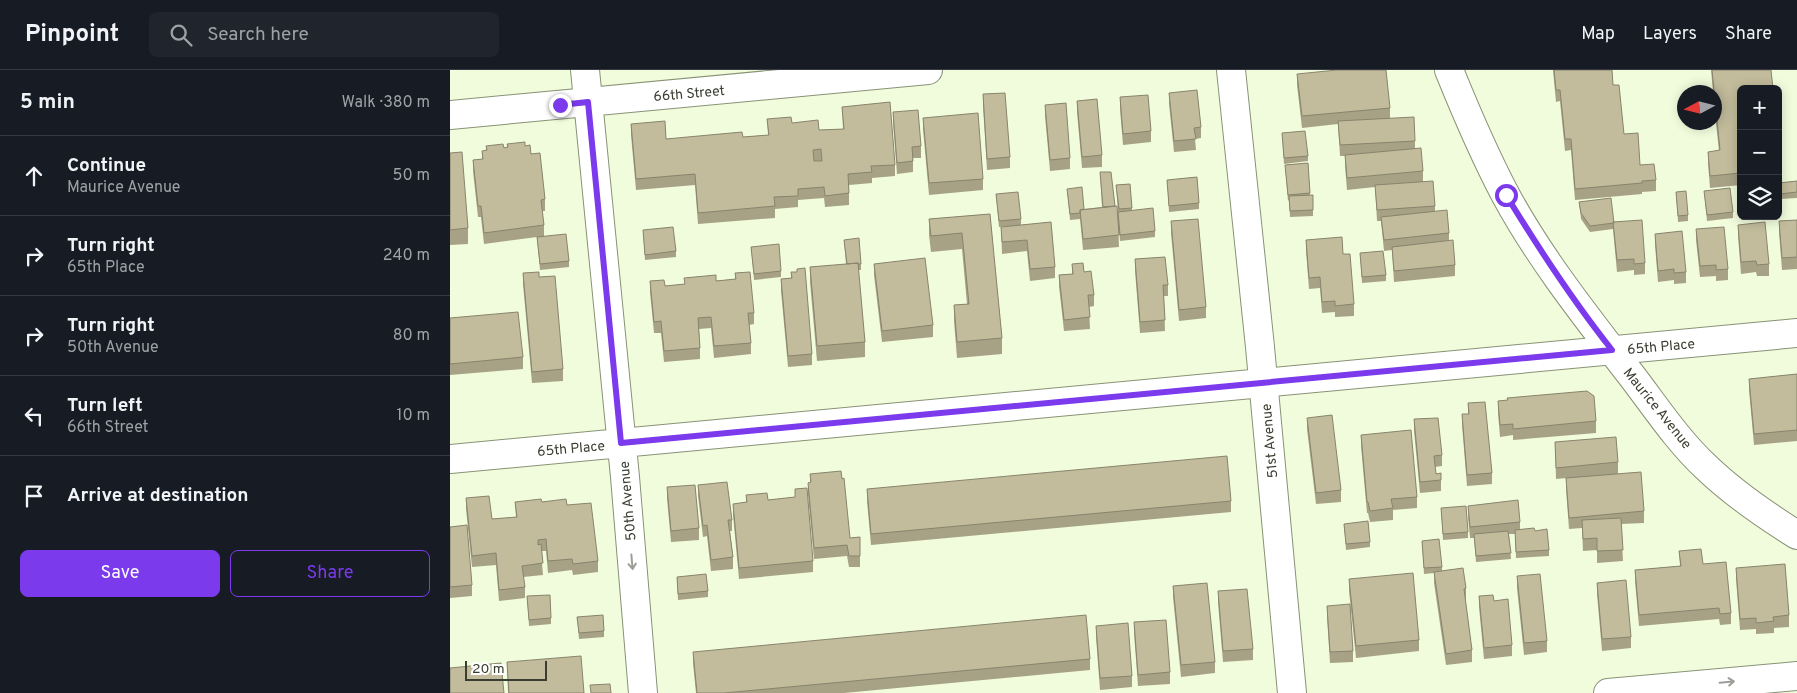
<!DOCTYPE html>
<html lang="en">
<head>
<meta charset="utf-8">
<style>
	body { margin:0; font-family:Overpass,sans-serif; background:#20242c; color:#f1f3f6 }
	.controls { position:absolute; right:15px; top:15px; display:grid; overflow:hidden; border-radius:8px; box-shadow:0 2px 12px #0003 }
	.controls button { width:45px; height:45px; display:grid; place-items:center; padding:0; border:0; border-bottom:1px solid #363941; background:#171b24; color:#f1f3f6; font:25px sans-serif }
	.compass { position:absolute; left:1227px; top:15px; width:45px; height:45px; border-radius:50%; background:#171b24; box-shadow:0 2px 12px #0003; rotate:263deg }
	.scale { position:absolute; left:15px; bottom:12px; width:82px; box-sizing:border-box; padding-left:5px; border:2px solid #393e31; border-top:0; font-size:14px; line-height:18px; white-space:nowrap; color:#393e31; -webkit-text-stroke:4px #fff; paint-order:stroke }
	.stop { position:absolute; width:15px; height:15px; margin:-11px; border:4px solid #7c3aed; border-radius:50%; background:#fff }
	.stop.end { background:#7c3aed; border-color:#fff; box-shadow:0 1px 5px #0008 }
	.list { margin:0; padding:0; list-style:none }
	h2 { display:flex; justify-content:space-between; align-items:center; height:65px; margin:0; padding:0 20px; font-size:21px }
	h2 small { font-size:16px; font-weight:400; color:#9ea1a6 }
	.list li { display:grid; grid-template-columns:32px 1fr auto; gap:15px; align-items:center; box-sizing:border-box; height:80px; padding:0 20px; border-top:1px solid #363941 }
	.list b { display:block; font-size:19px; white-space:nowrap }
	.list p { margin:0; font-size:16px; white-space:nowrap; color:#9ea1a6 }
	.list em { font-size:16px; font-style:normal; color:#9ea1a6 }
	.actions { display:flex; gap:10px; padding:15px 20px }
	.actions a { flex:1; padding:11px 0; border:1px solid #7c3aed; border-radius:8px; text-align:center; font-size:18px; color:#7c3aed }
	.actions .main { background:#7c3aed; color:#fff }
	.icon { flex:none; width:28px; height:28px; fill:none; stroke:currentColor; stroke-width:2; stroke-linecap:round; stroke-linejoin:round }
	.map { position:relative; flex:none; width:1347px; height:623px; overflow:hidden }
	header { display:flex; align-items:center; gap:30px; box-sizing:border-box; height:70px; padding:0 25px; background:#171b24; border-bottom:1px solid #363941 }
	header strong { font-size:24px }
	nav { display:flex; gap:28px; margin-inline-start:auto; font-size:18px }
	.search { width:350px; height:45px; background:#20242c; display:flex; align-items:center; gap:12px; box-sizing:border-box; padding:0 18px; border-radius:8px; color:#9ea1a6; font-size:19px }
	main { display:flex }
	aside { flex:1; background:#171b24 }
	.map>svg:first-child { display:block }
	.lines { fill:none; stroke-linecap:round; stroke-linejoin:round }
	.minor-casing { stroke:#889276; stroke-width:30 }
	.minor { stroke:#fff; stroke-width:28 }
	.wall { fill:#a7a286 }
	.building { fill:#c2bc9c; stroke:#88846d; fill-rule:evenodd }
	.oneway { stroke:#9c9e98 }
	.route { stroke:#7c3aed; stroke-width:6 }
	.labels { text-anchor:middle; stroke-width:4; stroke-linejoin:round; paint-order:stroke }
	.street-label { font-size:14px; fill:#393e31; stroke:#fff }
</style>
</head>
<body>
<header>
<strong>Pinpoint</strong>
<div class="search"><svg class="icon" aria-label="search" viewBox="0 0 24 24"><circle cx="10" cy="10" r="6"/><path d="M15 15l6 6"/></svg>Search here</div>
<nav><a>Map</a><a>Layers</a><a>Share</a></nav>
</header>
<main>
<aside>
<h2>5 min<small>Walk · 380 m</small></h2>
<ul class="list">
<li><svg class="icon" aria-label="ahead" viewBox="0 0 24 24"><path d="M12 20V5M6 11l6-6 6 6"/></svg><div><b>Continue</b><p>Maurice Avenue</p></div><em>50 m</em></li>
<li><svg class="icon" aria-label="right" viewBox="0 0 24 24"><path d="M7 20v-9h11M14 6l5 5-5 5"/></svg><div><b>Turn right</b><p>65th Place</p></div><em>240 m</em></li>
<li><svg class="icon" aria-label="right" viewBox="0 0 24 24"><path d="M7 20v-9h11M14 6l5 5-5 5"/></svg><div><b>Turn right</b><p>50th Avenue</p></div><em>80 m</em></li>
<li><svg class="icon" aria-label="left" viewBox="0 0 24 24"><path d="M17 20v-9H6M10 6l-5 5 5 5"/></svg><div><b>Turn left</b><p>66th Street</p></div><em>10 m</em></li>
<li><svg class="icon" aria-label="arrive" viewBox="0 0 24 24"><path d="M6 21V4h12l-3 4 3 4H6"/></svg><div><b>Arrive at destination</b></div></li>
</ul>
<div class="actions"><a class="main">Save</a><a>Share</a></div>
</aside>
<div class="map">
<svg width="1347" height="623" viewBox="0 0 1347 623">
	<rect width="100%" height="100%" fill="#f1fcdd"/>
	<g class="lines">
		<!-- minor casing -->
		<g class="minor-casing">
			<path id="minor" d="M 135,0 L 175,407 L 193,623
				M 781,0 L 810,277 L 842,623
				M 999,0 C 1016,42 1034,84 1055,124 C 1089,187 1134,244 1178,301 C 1203,333 1226,369 1256,397 C 1284,424 1315,445 1347,465
				M 0,45 L 478,0
				M 0,389 L 1347,263
				M 1158,623 L 1347,606"/>
		</g>
		<!-- minor -->
		<use href="#minor" class="minor"/>
	</g>
	<!-- wall -->
	<path class="wall" d="M 1103,0 L 1162,0 L 1163,15 L 1174,64 L 1190,95 L 1206,110 L 1206,121 L 1192,122 L 1192,124 L 1125,130 L 1121,80 L 1115,81 L 1110,31 L 1106,32 Z
		M 1261,0 L 1321,0 L 1291,19 L 1291,115 L 1260,118 L 1258,93 L 1258,82 L 1269,81 L 1264,35 L 1264,22 L 1263,22 Z
		M 847,4 L 940,38 L 940,48 L 965,71 L 965,79 L 973,101 L 973,111 L 985,136 L 985,142 L 999,163 L 999,171 L 1005,195 L 1005,206 L 944,212 L 942,180 L 934,181 L 931,151 L 927,151 L 925,117 L 897,120 L 895,96 L 895,86 L 890,86 L 888,54 L 852,58 L 847,15 Z
		M 719,23 L 751,57 L 751,68 L 745,69 L 746,80 L 724,82 L 719,34 Z
		M 533,24 L 560,87 L 560,98 L 537,100 L 533,36 Z
		M 670,27 L 701,61 L 701,72 L 673,75 L 670,39 Z
		M 627,31 L 652,85 L 652,97 L 632,98 L 627,42 Z
		M 595,35 L 620,88 L 620,99 L 600,101 L 595,46 Z
		M 392,37 L 445,95 L 445,106 L 422,108 L 422,113 L 399,115 L 399,135 L 375,137 L 374,128 L 348,130 L 348,137 L 325,139 L 325,148 L 248,154 L 245,115 L 186,120 L 181,65 L 181,54 L 216,69 L 293,67 L 318,65 L 317,49 L 342,53 L 369,60 L 393,59 Z
		M 443,42 L 471,76 L 471,88 L 463,88 L 463,102 L 447,104 L 443,53 Z
		M 473,48 L 533,109 L 533,120 L 479,125 L 473,59 Z
		M 832,63 L 858,86 L 858,91 L 834,94 Z
		M 57,74 L 75,76 L 81,84 L 95,129 L 95,141 L 92,141 L 94,155 L 94,166 L 119,191 L 119,197 L 90,200 L 87,167 L 34,174 L 31,147 L 28,147 L 23,101 L 23,90 L 32,89 L 32,81 L 36,81 L 36,76 L 54,78 L 57,77 Z
		M 1328,81 L 1330,100 L 1330,111 L 1328,111 Z
		M 0,83 L 18,158 L 18,174 L 0,175 Z
		M 858,93 L 860,125 L 863,140 L 863,146 L 840,147 L 839,130 L 838,131 L 835,95 Z
		M 650,102 L 665,136 L 668,147 L 668,142 L 666,115 L 680,114 L 682,140 L 705,161 L 705,167 L 670,171 L 668,151 L 669,177 L 633,180 L 630,149 L 620,150 L 617,119 L 634,139 L 652,137 Z
		M 717,110 L 749,133 L 749,139 L 719,142 Z
		M 1347,111 L 1347,128 L 1330,129 L 1329,113 Z
		M 1254,121 L 1283,142 L 1283,148 L 1257,151 Z
		M 1226,122 L 1238,145 L 1238,151 L 1228,152 Z
		M 546,124 L 571,149 L 571,155 L 549,157 Z
		M 1129,132 L 1164,152 L 1195,193 L 1195,204 L 1184,205 L 1184,200 L 1167,202 L 1163,159 L 1140,162 L 1131,149 Z
		M 540,144 L 552,268 L 552,284 L 507,288 L 504,251 L 504,235 L 517,234 L 512,179 L 481,182 L 479,165 L 479,149 Z
		M 1347,150 L 1347,199 L 1332,200 L 1329,162 L 1329,151 Z
		M 721,151 L 756,237 L 756,248 L 729,251 L 721,163 Z
		M 601,152 L 605,197 L 605,208 L 580,211 L 577,181 L 552,184 L 551,157 Z
		M 1288,155 L 1319,194 L 1319,206 L 1307,206 L 1306,202 L 1291,204 L 1288,166 Z
		M 1246,159 L 1278,199 L 1278,210 L 1266,211 L 1266,206 L 1250,207 L 1246,170 Z
		M 193,160 L 226,181 L 226,187 L 195,190 Z
		M 1205,164 L 1236,202 L 1236,213 L 1224,214 L 1224,210 L 1208,212 L 1205,175 Z
		M 394,170 L 411,194 L 411,200 L 408,200 L 415,272 L 415,287 L 367,291 L 360,212 L 360,197 L 396,194 Z
		M 856,170 L 893,184 L 904,234 L 904,246 L 885,247 L 885,242 L 872,243 L 870,218 L 859,219 L 856,181 Z
		M 301,177 L 331,201 L 331,207 L 304,210 Z
		M 910,183 L 936,205 L 936,211 L 912,213 Z
		M 685,189 L 718,215 L 718,226 L 714,226 L 715,261 L 690,263 L 685,201 Z
		M 424,194 L 483,255 L 483,267 L 432,272 L 424,205 Z
		M 622,194 L 634,202 L 644,225 L 644,236 L 639,237 L 640,259 L 614,261 L 609,216 L 609,205 L 622,204 Z
		M 341,202 L 362,284 L 362,295 L 338,297 L 331,221 L 331,209 L 341,208 Z
		M 73,203 L 89,207 L 113,299 L 113,311 L 82,313 L 73,214 Z
		M 285,203 L 304,243 L 304,254 L 299,255 L 301,273 L 301,284 L 264,288 L 261,258 L 249,259 L 250,278 L 250,289 L 214,292 L 211,263 L 204,263 L 200,222 L 200,211 L 215,216 L 285,209 Z
		M 0,248 L 73,287 L 73,299 L 0,305 Z
		M 1347,304 L 1347,371 L 1304,375 L 1299,320 L 1299,309 Z
		M 1048,331 L 1146,351 L 1146,363 L 1063,370 L 1063,365 L 1050,367 L 1048,343 Z
		M 1018,333 L 1042,403 L 1042,414 L 1017,416 L 1012,355 L 1012,344 L 1018,344 Z
		M 857,348 L 891,420 L 891,432 L 866,434 L 857,359 Z
		M 964,349 L 992,385 L 992,396 L 985,397 L 986,404 L 991,403 L 991,421 L 970,423 L 964,361 Z
		M 911,365 L 967,427 L 967,438 L 943,440 L 943,450 L 920,452 L 918,443 L 917,443 L 911,376 Z
		M 1105,372 L 1168,392 L 1168,404 L 1194,441 L 1194,453 L 1171,454 L 1173,491 L 1147,493 L 1147,480 L 1133,481 L 1132,458 L 1119,459 L 1116,419 L 1116,408 L 1150,405 L 1106,409 Z
		M 360,404 L 400,468 L 410,467 L 410,497 L 399,497 L 397,486 L 364,489 L 358,424 L 358,413 L 360,412 Z
		M 248,415 L 282,450 L 282,461 L 280,461 L 283,487 L 283,499 L 261,501 L 257,466 L 253,467 L 248,426 Z
		M 217,417 L 249,458 L 249,470 L 221,472 L 217,428 Z
		M 345,419 L 363,491 L 363,502 L 289,509 L 283,445 L 283,434 L 296,432 L 296,425 L 318,430 L 345,427 Z
		M 417,419 L 781,431 L 781,442 L 421,475 L 417,431 Z
		M 16,428 L 42,449 L 66,447 L 65,432 L 92,432 L 117,435 L 148,491 L 148,502 L 123,505 L 122,500 L 98,503 L 96,481 L 91,481 L 93,505 L 73,507 L 75,517 L 75,528 L 49,531 L 46,495 L 22,497 L 16,439 Z
		M 1018,436 L 1070,452 L 1070,460 L 1085,461 L 1099,480 L 1099,486 L 1066,488 L 1065,464 L 1059,464 L 1061,489 L 1026,492 L 1024,468 L 1020,468 L 1018,447 Z
		M 991,438 L 1018,462 L 1018,468 L 993,470 Z
		M 894,454 L 920,472 L 920,477 L 896,480 Z
		M 0,457 L 22,515 L 22,526 L 0,528 Z
		M 972,471 L 992,497 L 992,501 L 1016,518 L 1016,530 L 1015,530 L 1022,580 L 1022,592 L 996,595 L 984,513 L 984,503 L 974,504 Z
		M 1229,481 L 1253,494 L 1281,543 L 1281,554 L 1270,555 L 1269,549 L 1189,556 L 1185,511 L 1185,500 L 1230,496 Z
		M 1286,498 L 1339,545 L 1339,557 L 1324,558 L 1324,563 L 1306,564 L 1306,559 L 1290,560 L 1286,509 Z
		M 1067,506 L 1097,571 L 1097,582 L 1074,585 L 1067,518 Z
		M 227,507 L 258,521 L 258,527 L 228,530 Z
		M 899,509 L 969,570 L 969,581 L 906,588 L 899,521 Z
		M 1147,513 L 1181,567 L 1181,578 L 1152,581 L 1147,524 Z
		M 723,516 L 765,592 L 765,603 L 731,607 L 723,527 Z
		M 768,521 L 803,579 L 803,590 L 773,592 L 768,532 Z
		M 77,526 L 101,548 L 101,554 L 79,556 Z
		M 1029,526 L 1044,531 L 1062,575 L 1062,586 L 1034,589 L 1029,537 Z
		M 877,536 L 903,581 L 903,592 L 880,593 L 877,547 Z
		M 127,547 L 154,561 L 154,567 L 129,569 Z
		M 684,552 L 720,602 L 720,614 L 688,616 L 684,563 Z
		M 646,556 L 682,606 L 682,617 L 650,620 L 646,567 Z
		M 243,582 L 640,589 L 640,600 L 394,623 L 246,623 L 243,593 Z
		M 57,592 L 134,623 L 58,623 Z"/>
	<!-- building -->
	<path class="building" d="M 887,0 L 936,0 L 940,38 L 852,46 L 847,4 Z
		M 1104,0 L 1162,0 L 1163,15 L 1169,15 L 1174,64 L 1188,63 L 1190,95 L 1204,94 L 1206,110 L 1192,111 L 1192,113 L 1125,119 L 1121,69 L 1115,69 L 1110,20 L 1106,20 Z
		M 1262,0 L 1321,0 L 1323,19 L 1291,19 L 1291,103 L 1260,106 L 1258,82 L 1270,80 Z
		M 747,20 L 751,57 L 744,58 L 746,69 L 724,71 L 719,23 Z
		M 555,23 L 560,87 L 537,89 L 533,24 Z
		M 698,25 L 701,61 L 673,64 L 670,27 Z
		M 647,29 L 652,85 L 632,87 L 627,31 Z
		M 440,32 L 445,95 L 421,96 L 422,102 L 398,104 L 399,123 L 375,126 L 374,117 L 348,119 L 348,126 L 324,127 L 325,136 L 248,143 L 245,104 L 186,109 L 181,54 L 215,51 L 216,69 L 292,62 L 293,67 L 319,65 L 317,49 L 341,47 L 342,53 L 368,50 L 369,60 L 394,59 L 392,37 ZM 371,79 L 372,91 L 364,91 L 363,80 Z
		M 616,33 L 620,88 L 600,90 L 595,35 Z
		M 468,40 L 471,76 L 462,77 L 463,91 L 447,93 L 443,42 Z
		M 528,43 L 533,109 L 479,113 L 473,48 Z
		M 964,47 L 965,71 L 890,75 L 888,51 Z
		M 855,61 L 858,86 L 834,88 L 832,63 Z
		M 75,72 L 75,76 L 80,75 L 81,84 L 90,83 L 95,129 L 91,130 L 94,155 L 34,163 L 31,136 L 28,136 L 23,90 L 33,89 L 32,81 L 37,80 L 36,76 L 53,74 L 54,78 L 58,77 L 57,74 Z
		M 971,78 L 973,101 L 897,108 L 895,85 Z
		M 1328,81 L 1330,100 L 1328,100 Z
		M 12,82 L 18,158 L 0,160 L 0,83 Z
		M 858,93 L 860,123 L 838,125 L 835,95 Z
		M 650,102 L 661,102 L 665,136 L 653,137 Z
		M 747,107 L 749,133 L 719,136 L 717,110 Z
		M 983,111 L 985,136 L 927,140 L 925,115 Z
		M 1347,111 L 1347,122 L 1330,124 L 1329,113 Z
		M 680,114 L 682,138 L 669,139 L 666,115 Z
		M 632,117 L 634,139 L 630,140 L 630,143 L 620,144 L 617,119 Z
		M 1280,118 L 1283,142 L 1257,145 L 1254,121 Z
		M 1236,121 L 1238,145 L 1228,146 L 1226,122 Z
		M 568,122 L 571,149 L 549,151 L 546,124 Z
		M 863,125 L 863,140 L 840,141 L 839,126 Z
		M 1161,128 L 1164,153 L 1140,156 L 1131,143 L 1129,132 Z
		M 667,136 L 669,165 L 633,169 L 630,140 Z
		M 703,138 L 705,161 L 670,165 L 668,142 Z
		M 997,140 L 999,163 L 934,170 L 931,147 Z
		M 540,144 L 552,268 L 507,272 L 504,235 L 519,234 L 512,163 L 481,166 L 479,149 Z
		M 748,149 L 756,237 L 729,240 L 721,151 Z
		M 1192,150 L 1195,193 L 1184,194 L 1184,189 L 1167,190 L 1163,152 Z
		M 1347,150 L 1347,187 L 1332,188 L 1329,151 Z
		M 601,152 L 605,197 L 580,199 L 577,170 L 552,172 L 551,157 Z
		M 1315,152 L 1319,194 L 1307,195 L 1306,191 L 1291,192 L 1288,155 Z
		M 223,157 L 226,181 L 195,185 L 193,160 Z
		M 1274,157 L 1278,199 L 1266,200 L 1266,195 L 1250,196 L 1246,159 Z
		M 1232,161 L 1236,202 L 1224,203 L 1224,199 L 1208,201 L 1205,164 Z
		M 116,164 L 119,191 L 90,194 L 87,167 Z
		M 892,167 L 893,184 L 900,184 L 904,234 L 885,236 L 885,231 L 872,232 L 870,207 L 859,208 L 856,170 Z
		M 409,168 L 411,194 L 408,194 L 408,193 L 397,194 L 394,170 Z
		M 1003,170 L 1005,195 L 944,201 L 942,177 Z
		M 329,174 L 331,201 L 304,204 L 301,177 Z
		M 933,181 L 936,205 L 912,207 L 910,183 Z
		M 715,187 L 718,215 L 713,215 L 715,250 L 690,252 L 685,189 Z
		M 475,188 L 483,255 L 432,261 L 424,194 Z
		M 408,193 L 415,272 L 367,276 L 360,197 Z
		M 633,193 L 634,202 L 641,201 L 644,225 L 638,225 L 640,247 L 614,250 L 609,205 L 623,204 L 622,194 Z
		M 355,198 L 362,284 L 338,286 L 331,209 L 342,208 L 341,202 L 347,202 L 347,199 Z
		M 89,202 L 89,207 L 105,206 L 113,299 L 82,302 L 73,203 Z
		M 300,202 L 304,243 L 298,243 L 301,273 L 264,276 L 261,247 L 248,248 L 250,278 L 214,281 L 211,251 L 204,252 L 200,211 L 214,210 L 215,216 L 235,214 L 234,208 L 266,205 L 266,211 L 286,209 L 285,203 Z
		M 68,242 L 73,287 L 0,294 L 0,248 Z
		M 1347,304 L 1347,360 L 1304,364 L 1299,309 Z
		M 1137,321 L 1144,326 L 1146,351 L 1063,359 L 1063,354 L 1050,355 L 1048,331 L 1058,330 L 1057,328 Z
		M 1035,332 L 1042,403 L 1017,405 L 1012,344 L 1019,344 L 1018,333 Z
		M 882,345 L 891,420 L 866,423 L 857,348 Z
		M 988,348 L 992,385 L 984,386 L 986,404 L 991,403 L 991,410 L 970,412 L 964,349 Z
		M 961,360 L 967,427 L 941,429 L 943,438 L 920,441 L 918,432 L 917,432 L 911,365 Z
		M 1166,367 L 1168,392 L 1106,398 L 1105,372 Z
		M 777,386 L 781,431 L 421,464 L 417,419 Z
		M 391,401 L 392,409 L 394,408 L 400,468 L 410,467 L 410,486 L 399,486 L 397,475 L 364,478 L 358,413 L 361,412 L 360,404 Z
		M 1191,402 L 1194,441 L 1119,448 L 1116,408 Z
		M 277,412 L 282,450 L 278,450 L 283,487 L 261,490 L 257,455 L 253,456 L 248,415 Z
		M 245,415 L 249,458 L 221,461 L 217,417 Z
		M 357,418 L 363,491 L 289,498 L 283,434 L 297,432 L 296,425 L 317,423 L 318,430 L 345,427 L 345,419 Z
		M 39,426 L 42,449 L 67,447 L 65,432 L 91,429 L 92,432 L 116,429 L 117,435 L 141,433 L 148,491 L 123,494 L 122,489 L 98,491 L 96,469 L 88,470 L 88,475 L 91,474 L 93,493 L 72,496 L 75,517 L 49,520 L 46,483 L 22,486 L 16,428 Z
		M 1068,430 L 1070,452 L 1020,457 L 1018,436 Z
		M 1016,436 L 1018,462 L 993,464 L 991,438 Z
		M 1171,448 L 1173,480 L 1147,481 L 1147,468 L 1133,469 L 1132,450 Z
		M 918,451 L 920,472 L 896,474 L 894,454 Z
		M 17,455 L 22,515 L 0,517 L 0,457 Z
		M 1084,458 L 1085,461 L 1097,459 L 1099,480 L 1066,482 L 1065,460 Z
		M 1058,461 L 1061,483 L 1026,486 L 1024,464 Z
		M 989,469 L 992,497 L 974,498 L 972,471 Z
		M 1251,479 L 1253,494 L 1276,492 L 1281,543 L 1270,544 L 1269,538 L 1189,545 L 1185,500 L 1231,496 L 1229,481 Z
		M 1335,494 L 1339,545 L 1323,547 L 1324,551 L 1306,553 L 1306,548 L 1290,549 L 1286,498 Z
		M 1013,498 L 1016,518 L 1014,519 L 1022,580 L 996,584 L 984,502 Z
		M 963,503 L 969,570 L 906,576 L 899,509 Z
		M 256,504 L 258,521 L 228,524 L 227,507 Z
		M 1090,504 L 1097,571 L 1074,573 L 1067,506 Z
		M 1176,510 L 1181,567 L 1152,569 L 1147,513 Z
		M 757,513 L 765,592 L 731,595 L 723,516 Z
		M 797,519 L 803,579 L 773,581 L 768,521 Z
		M 100,525 L 101,548 L 79,550 L 77,526 Z
		M 1043,525 L 1044,531 L 1058,529 L 1062,575 L 1034,578 L 1029,526 Z
		M 900,534 L 903,581 L 880,582 L 877,536 Z
		M 153,545 L 154,561 L 129,563 L 127,547 Z
		M 636,545 L 640,589 L 274,623 L 247,623 L 243,582 Z
		M 716,550 L 720,602 L 688,605 L 684,552 Z
		M 678,553 L 682,606 L 650,608 L 646,556 Z
		M 131,586 L 134,623 L 59,623 L 57,592 Z
		M 51,593 L 54,623 L 0,623 L 0,598 Z
		M 160,614 L 161,623 L 141,623 L 140,615 Z"/>
	<!-- one-way arrows -->
	<defs><path id="oneway-shaft" d="M-6 0H5M1.5-3L5.5 0L1.5 3" fill="none" stroke-width="1.6" stroke-linecap="round" stroke-linejoin="round" transform="scale(1.25)"/></defs>
	<g class="oneway">
		<use href="#oneway-shaft" transform="translate(182 492) rotate(85)"/>
		<use href="#oneway-shaft" transform="translate(1277 612) rotate(-5)"/>
	</g>
	<g class="lines">
		<!-- route -->
		<path class="route" d="M 110,35 L 138,32 L 171,373 L 1162,280 C 1123,231 1089,179 1056,125"/>
	</g>
	<g class="labels">
		<!-- street labels -->
		<g class="street-label">
			<text transform="translate(239 23) rotate(-5)" y="5">66th Street</text>
			<text transform="translate(1211 276) rotate(-5)" y="5">65th Place</text>
			<text transform="translate(1208 338) rotate(51)" y="5">Maurice Avenue</text>
			<text transform="translate(819 371) rotate(-95)" y="5">51st Avenue</text>
			<text transform="translate(121 378) rotate(-5)" y="5">65th Place</text>
			<text transform="translate(177 431) rotate(-95)" y="5">50th Avenue</text>
		</g>
	</g>
</svg>
<div class="controls">
<button>+</button>
<button>−</button>
<button><svg class="icon" aria-label="layers" viewBox="0 0 24 24"><path d="M12 4l9 5-9 5-9-5zM3 14l9 5 9-5"/></svg></button>
</div>
<svg class="compass" viewBox="-18 -18 36 36"><path d="M0-13l5 13h-10z" fill="#e53935"/><path d="M0 13l5-13h-10z" fill="#9ea1a6"/></svg>
<div class="scale">20 m</div>
<div class="stop" style="left:1056px;top:125px"></div>
<div class="stop end" style="left:110px;top:35px"></div>
</div>
</main>
</body>
</html>
